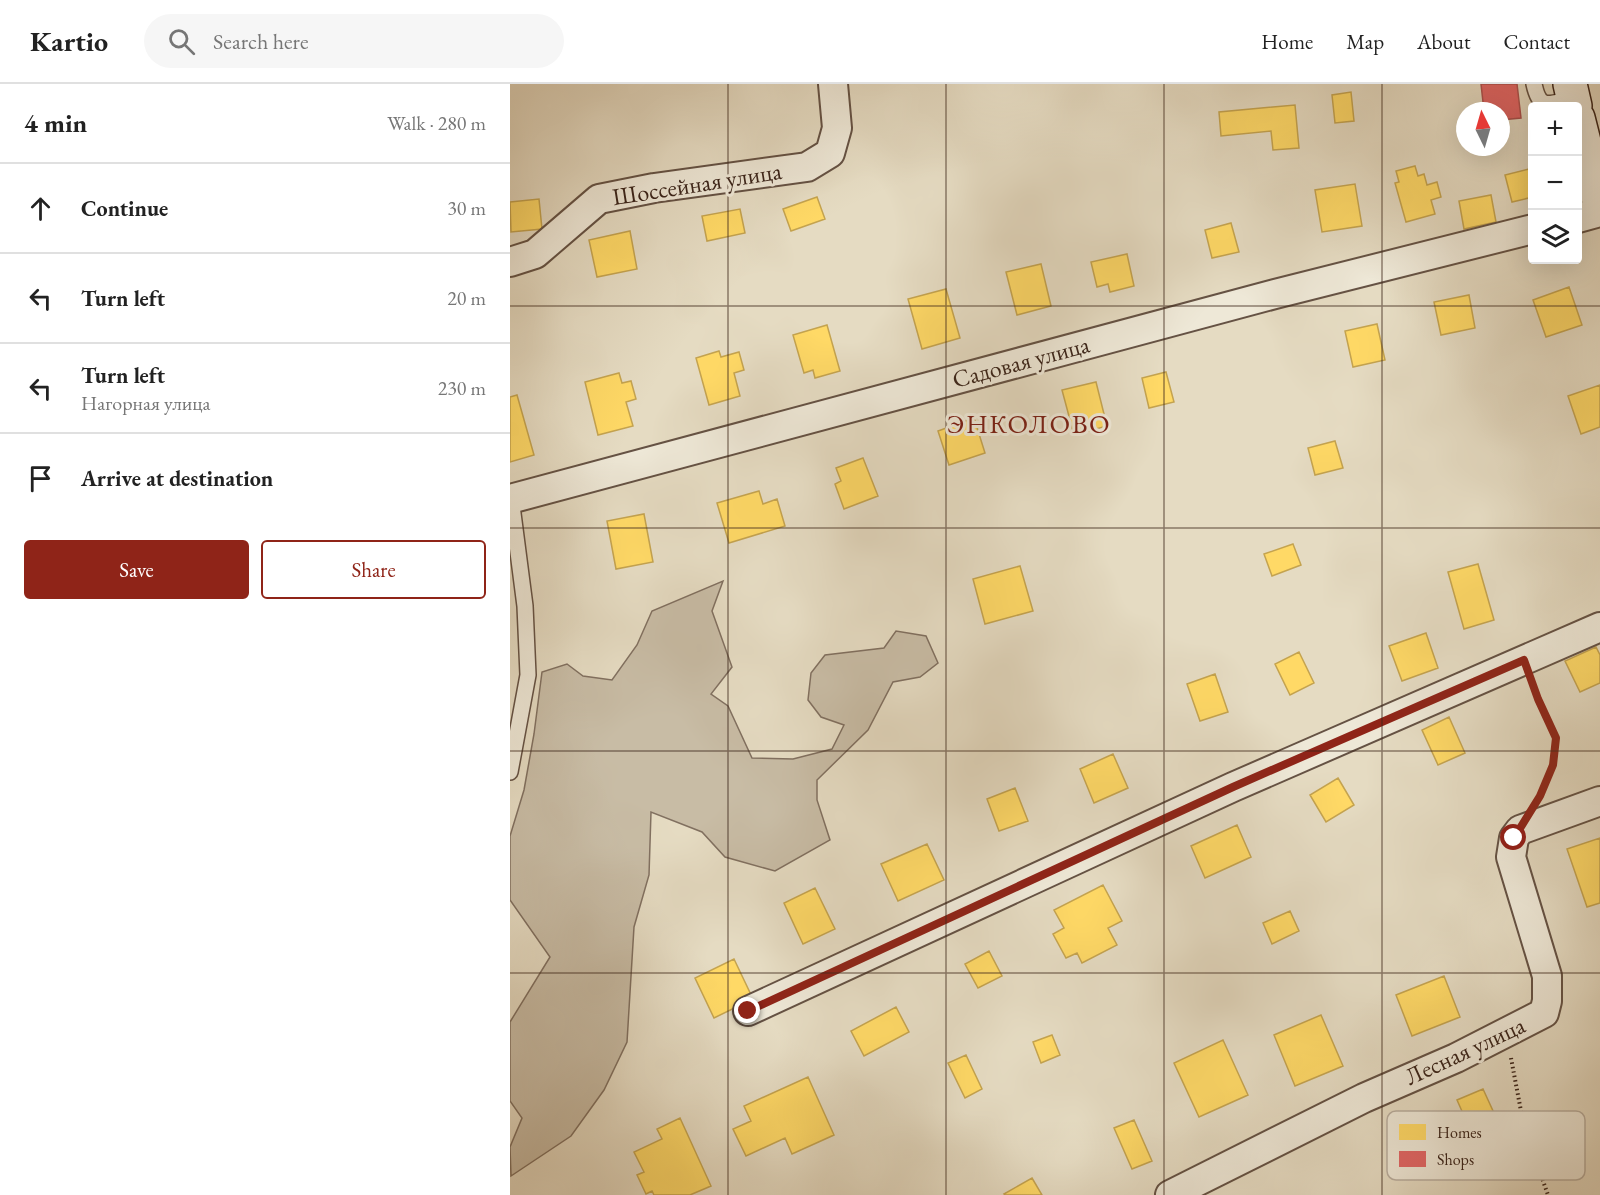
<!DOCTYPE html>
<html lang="en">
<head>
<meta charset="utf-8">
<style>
	body { margin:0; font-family:"EB Garamond",serif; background:#f6f6f6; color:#222 }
	.controls { position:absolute; right:18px; top:18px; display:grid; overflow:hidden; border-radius:6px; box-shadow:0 6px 24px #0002 }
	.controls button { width:54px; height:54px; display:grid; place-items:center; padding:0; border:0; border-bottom:2px solid #e0e0e0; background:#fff; color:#222; font:30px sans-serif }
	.compass { position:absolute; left:946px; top:18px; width:54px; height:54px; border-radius:50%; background:#fff; box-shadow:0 6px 24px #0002; rotate:355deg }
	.stop { position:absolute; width:18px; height:18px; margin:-14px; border:4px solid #8f2418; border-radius:50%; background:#fff }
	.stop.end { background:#8f2418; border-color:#fff; box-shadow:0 2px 6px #0008 }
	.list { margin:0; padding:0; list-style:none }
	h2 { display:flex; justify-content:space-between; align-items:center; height:78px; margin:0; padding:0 24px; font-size:26px }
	h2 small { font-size:20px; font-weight:400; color:#767676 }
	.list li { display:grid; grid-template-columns:39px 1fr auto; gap:18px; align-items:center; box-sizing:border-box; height:90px; padding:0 24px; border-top:2px solid #e0e0e0 }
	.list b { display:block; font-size:22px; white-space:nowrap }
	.list p { margin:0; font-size:20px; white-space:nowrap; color:#767676 }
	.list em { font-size:20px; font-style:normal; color:#767676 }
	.actions { display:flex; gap:12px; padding:18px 24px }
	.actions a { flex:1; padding:14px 0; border:2px solid #8f2418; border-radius:6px; text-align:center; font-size:21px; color:#8f2418 }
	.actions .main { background:#8f2418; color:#fff }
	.icon { flex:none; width:33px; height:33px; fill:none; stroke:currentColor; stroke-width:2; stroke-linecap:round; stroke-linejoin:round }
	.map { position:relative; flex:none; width:1090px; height:1111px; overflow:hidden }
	header { display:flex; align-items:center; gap:36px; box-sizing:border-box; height:84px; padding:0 30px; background:#fff; border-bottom:2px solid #e0e0e0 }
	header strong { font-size:28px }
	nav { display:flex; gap:33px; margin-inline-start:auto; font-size:21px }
	.search { width:420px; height:54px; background:#f6f6f6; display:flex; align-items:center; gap:15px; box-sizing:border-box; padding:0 21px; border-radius:33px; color:#767676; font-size:22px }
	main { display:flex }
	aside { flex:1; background:#fff }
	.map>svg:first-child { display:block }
	.green { fill:#c8bca5; stroke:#817060; stroke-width:1.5 }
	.homes { fill:#ffd966; stroke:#c4a34f; stroke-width:1.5 }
	.shops { fill:#e06666; stroke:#ae524f; stroke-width:1.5 }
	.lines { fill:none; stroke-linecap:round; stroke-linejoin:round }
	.lane-casing { stroke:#655244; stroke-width:18 }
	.street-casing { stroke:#655244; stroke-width:32 }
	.secondary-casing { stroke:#3a241a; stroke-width:36 }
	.path { stroke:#3a241a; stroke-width:4; stroke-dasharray:1.5 3; stroke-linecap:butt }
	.lane { stroke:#eee8d7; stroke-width:15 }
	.street { stroke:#eee8d7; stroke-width:28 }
	.secondary { stroke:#eee8d7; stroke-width:33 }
	.route { stroke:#8f2418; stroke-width:8 }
	.grid { fill:none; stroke:#3a241a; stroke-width:1.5; stroke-opacity:0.55 }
	.labels { text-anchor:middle; stroke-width:6; stroke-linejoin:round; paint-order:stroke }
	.street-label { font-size:24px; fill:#3a241a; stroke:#eee8d7 }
	.quarter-label { font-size:27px; letter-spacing:1.5px; fill:#7a1f14; stroke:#eee8d7 }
	.key { fill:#eee8d7; stroke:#b8ad9e; stroke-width:1.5 }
	.key-label { font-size:16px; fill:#3a241a }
</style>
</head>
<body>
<header>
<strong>Kartio</strong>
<div class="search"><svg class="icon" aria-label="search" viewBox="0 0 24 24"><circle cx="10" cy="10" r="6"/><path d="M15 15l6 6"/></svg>Search here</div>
<nav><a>Home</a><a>Map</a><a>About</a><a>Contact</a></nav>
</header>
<main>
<aside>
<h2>4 min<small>Walk · 280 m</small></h2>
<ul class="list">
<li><svg class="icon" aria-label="ahead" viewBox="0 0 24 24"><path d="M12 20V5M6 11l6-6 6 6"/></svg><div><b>Continue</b></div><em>30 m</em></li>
<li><svg class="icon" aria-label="left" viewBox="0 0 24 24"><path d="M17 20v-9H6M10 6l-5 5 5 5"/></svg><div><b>Turn left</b></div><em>20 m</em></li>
<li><svg class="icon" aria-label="left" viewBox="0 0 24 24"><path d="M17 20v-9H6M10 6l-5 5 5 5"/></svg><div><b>Turn left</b><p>Нагорная улица</p></div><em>230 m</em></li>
<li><svg class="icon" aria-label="arrive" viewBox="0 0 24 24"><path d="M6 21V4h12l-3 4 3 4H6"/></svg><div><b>Arrive at destination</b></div></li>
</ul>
<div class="actions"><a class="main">Save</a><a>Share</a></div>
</aside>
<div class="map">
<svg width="1090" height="1111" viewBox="0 0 1090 1111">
	<rect width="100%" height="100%" fill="#e5dbc2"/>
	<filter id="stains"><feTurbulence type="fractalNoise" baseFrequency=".00333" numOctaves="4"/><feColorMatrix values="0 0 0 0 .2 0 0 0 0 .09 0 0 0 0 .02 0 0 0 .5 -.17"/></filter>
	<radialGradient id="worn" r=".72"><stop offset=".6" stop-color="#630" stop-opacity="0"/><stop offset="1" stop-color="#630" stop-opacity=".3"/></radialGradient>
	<!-- green -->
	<path class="green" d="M 213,497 L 202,527 L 222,583 L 201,610 L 218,622 L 242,674 L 283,675 L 322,665 L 334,641 L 311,633 L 298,616 L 301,589 L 315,571 L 374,564 L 386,547 L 416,552 L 428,579 L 410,593 L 383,598 L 358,646 L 307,696 L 307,716 L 320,756 L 265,787 L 215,773 L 192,748 L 141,728 L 139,791 L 124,843 L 117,958 L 94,1006 L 61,1052 L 1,1092 L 0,1063 L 12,1034 L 0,1017 L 0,938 L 40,873 L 0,816 L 0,752 L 14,706 L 24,650 L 32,588 L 57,580 L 73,592 L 102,596 L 127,561 L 142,527 Z"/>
	<!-- homes -->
	<path class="homes" d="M 841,8 L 844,37 L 825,39 L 822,11 Z
		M 785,21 L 789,64 L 763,66 L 761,47 L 711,52 L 709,28 Z
		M 905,82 L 908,92 L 914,90 L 917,101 L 927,98 L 931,113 L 921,116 L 925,130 L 896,138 L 885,99 L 889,98 L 886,87 Z
		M 1023,84 L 1023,113 L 1002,118 L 995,91 Z
		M 845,100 L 852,142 L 812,148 L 805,106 Z
		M 981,111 L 986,138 L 954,145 L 949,117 Z
		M 307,113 L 315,135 L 281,147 L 273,125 Z
		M 29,115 L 32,145 L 1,148 L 0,118 Z
		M 230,125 L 235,149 L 197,157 L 192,132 Z
		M 721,139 L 729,168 L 702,174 L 695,146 Z
		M 120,147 L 127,185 L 87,193 L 79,156 Z
		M 617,170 L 624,202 L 600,208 L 598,200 L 587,203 L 581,178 Z
		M 531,180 L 541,222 L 507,231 L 496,188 Z
		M 1059,203 L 1072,241 L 1036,253 L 1023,216 Z
		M 436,205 L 450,254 L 412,265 L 398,215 Z
		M 959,211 L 965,244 L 931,251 L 924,218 Z
		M 867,240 L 875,276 L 843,283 L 835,247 Z
		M 317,241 L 330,287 L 305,294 L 303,286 L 294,289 L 283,251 Z
		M 209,267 L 211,273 L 229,268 L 234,286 L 224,289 L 230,312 L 199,321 L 186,274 Z
		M 656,288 L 664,318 L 639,324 L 632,294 Z
		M 109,289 L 112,299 L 121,297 L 126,315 L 116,318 L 123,342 L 88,351 L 75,298 Z
		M 586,298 L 597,342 L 564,351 L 552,306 Z
		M 1090,301 L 1090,343 L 1071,350 L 1058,312 Z
		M 7,311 L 24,371 L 0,378 L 0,313 Z
		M 464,334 L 475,369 L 439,381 L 428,347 Z
		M 825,357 L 833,384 L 805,391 L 798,364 Z
		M 353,374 L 368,412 L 334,425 L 325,400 L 331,397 L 326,384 Z
		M 249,407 L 253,420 L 267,415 L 275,442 L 219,459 L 207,419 Z
		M 134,430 L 143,478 L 106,485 L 97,437 Z
		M 783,460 L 791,481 L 762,492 L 754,470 Z
		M 968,480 L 984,536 L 954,545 L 938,488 Z
		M 510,482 L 523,527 L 475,540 L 463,495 Z
		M 916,549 L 928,584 L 892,597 L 879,562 Z
		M 1086,563 L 1090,571 L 1090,599 L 1070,608 L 1055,577 Z
		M 789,568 L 804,599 L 780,611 L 765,580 Z
		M 705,590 L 718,628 L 690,637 L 677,600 Z
		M 939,633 L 955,669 L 928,681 L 912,646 Z
		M 603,670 L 618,704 L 584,719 L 570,685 Z
		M 828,694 L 844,721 L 816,738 L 800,711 Z
		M 505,704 L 518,737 L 489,747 L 477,715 Z
		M 727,741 L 741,773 L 695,794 L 681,762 Z
		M 1090,754 L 1090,819 L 1077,823 L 1057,765 Z
		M 417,760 L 434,796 L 388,817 L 371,780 Z
		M 593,801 L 612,837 L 598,844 L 607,861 L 572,879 L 567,869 L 556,874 L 543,850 L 554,844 L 544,826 Z
		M 305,804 L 325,845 L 293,860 L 274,819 Z
		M 780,827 L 789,847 L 762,860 L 753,839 Z
		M 479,867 L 492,892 L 468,904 L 455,880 Z
		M 224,875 L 243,915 L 204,934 L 185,894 Z
		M 934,892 L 950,933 L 902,952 L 886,911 Z
		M 386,923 L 399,948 L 354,972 L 341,947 Z
		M 811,931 L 833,982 L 785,1002 L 764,951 Z
		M 542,951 L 550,971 L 531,979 L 523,958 Z
		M 713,956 L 738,1011 L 689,1033 L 664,979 Z
		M 456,971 L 472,1005 L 455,1014 L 438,979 Z
		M 298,993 L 324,1051 L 282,1070 L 275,1054 L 236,1072 L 223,1045 L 241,1037 L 234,1022 Z
		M 973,1005 L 989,1040 L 963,1052 L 947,1016 Z
		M 170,1034 L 201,1102 L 180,1111 L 144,1111 L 142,1107 L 136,1110 L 127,1091 L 134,1088 L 124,1068 L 152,1055 L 147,1045 Z
		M 624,1036 L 642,1077 L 622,1085 L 604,1044 Z
		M 522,1094 L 532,1111 L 495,1111 L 494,1110 Z"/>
	<!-- shops -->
	<path class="shops" d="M 971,0 L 1007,0 L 1011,34 L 991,36 L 991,27 L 974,27 Z"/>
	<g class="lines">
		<!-- lane casing -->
		<g class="lane-casing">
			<path id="lane" d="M 1024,0 C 1030,28 1039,19 1063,15
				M 0,688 L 18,591 L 15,522 L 1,414"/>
		</g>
		<!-- street casing -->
		<g class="street-casing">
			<path id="street" d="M 1068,134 L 1090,128
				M 0,178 L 25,170 L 89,115 L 144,104 L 297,83 L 320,69 L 327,44 L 323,0
				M 0,415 L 765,210 L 1023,145
				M 238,927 L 723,703 L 1090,543
				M 660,1111 L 854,1014 L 946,974 L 1034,929 L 1037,917 L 1037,892 L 1001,773 L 1004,754 L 1010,746 L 1090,717"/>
		</g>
		<!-- secondary casing -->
		<g class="secondary-casing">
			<path id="secondary" d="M 1060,0 L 1065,22
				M 1068,34 L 1090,121"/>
		</g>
		<!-- path -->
		<path class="path" d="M 1023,601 L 1046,654 L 1043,681 L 1031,712
			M 1001,974 L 1014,1043 L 1038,1111"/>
		<!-- lane -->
		<use href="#lane" class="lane"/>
		<!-- street -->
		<use href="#street" class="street"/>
		<!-- secondary -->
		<use href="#secondary" class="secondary"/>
	</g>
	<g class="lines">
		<!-- route -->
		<path class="route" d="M 238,927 L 723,703 L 1014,576 L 1028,615 L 1046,654 L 1043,681 L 1030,712 L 1004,754"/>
	</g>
	<!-- grid -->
	<path class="grid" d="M 218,0 L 218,1111M 436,0 L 436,1111M 654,0 L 654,1111M 872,0 L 872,1111M 0,222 L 1090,222M 0,444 L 1090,444M 0,667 L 1090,667M 0,889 L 1090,889"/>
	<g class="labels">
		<!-- street labels -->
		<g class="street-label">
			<text transform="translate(187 100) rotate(-9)" y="8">Шоссейная улица</text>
			<text transform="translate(511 278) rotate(-15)" y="8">Садовая улица</text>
			<text transform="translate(955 967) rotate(-25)" y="8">Лесная улица</text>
		</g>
		<!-- quarter labels -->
		<g class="quarter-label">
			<text x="519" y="349">ЭНКОЛОВО</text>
		</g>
	</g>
	<!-- legend -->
	<rect x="877" y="1027" width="198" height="69" rx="9" class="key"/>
	<rect x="889" y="1040" width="27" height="16" fill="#ffd966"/>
	<rect x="889" y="1067" width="27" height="16" fill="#e06666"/>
	<g class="key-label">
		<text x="927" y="1054">Homes</text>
		<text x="927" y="1081">Shops</text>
	</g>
	<rect width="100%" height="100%" filter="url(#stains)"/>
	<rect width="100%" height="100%" fill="url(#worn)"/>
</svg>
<div class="controls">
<button>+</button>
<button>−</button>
<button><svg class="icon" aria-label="layers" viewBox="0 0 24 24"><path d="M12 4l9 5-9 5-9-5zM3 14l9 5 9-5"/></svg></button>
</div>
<svg class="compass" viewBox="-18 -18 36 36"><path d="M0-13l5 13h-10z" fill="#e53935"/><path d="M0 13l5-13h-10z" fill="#767676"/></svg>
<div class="stop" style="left:1004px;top:754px"></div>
<div class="stop end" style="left:238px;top:927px"></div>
</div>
</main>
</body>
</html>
